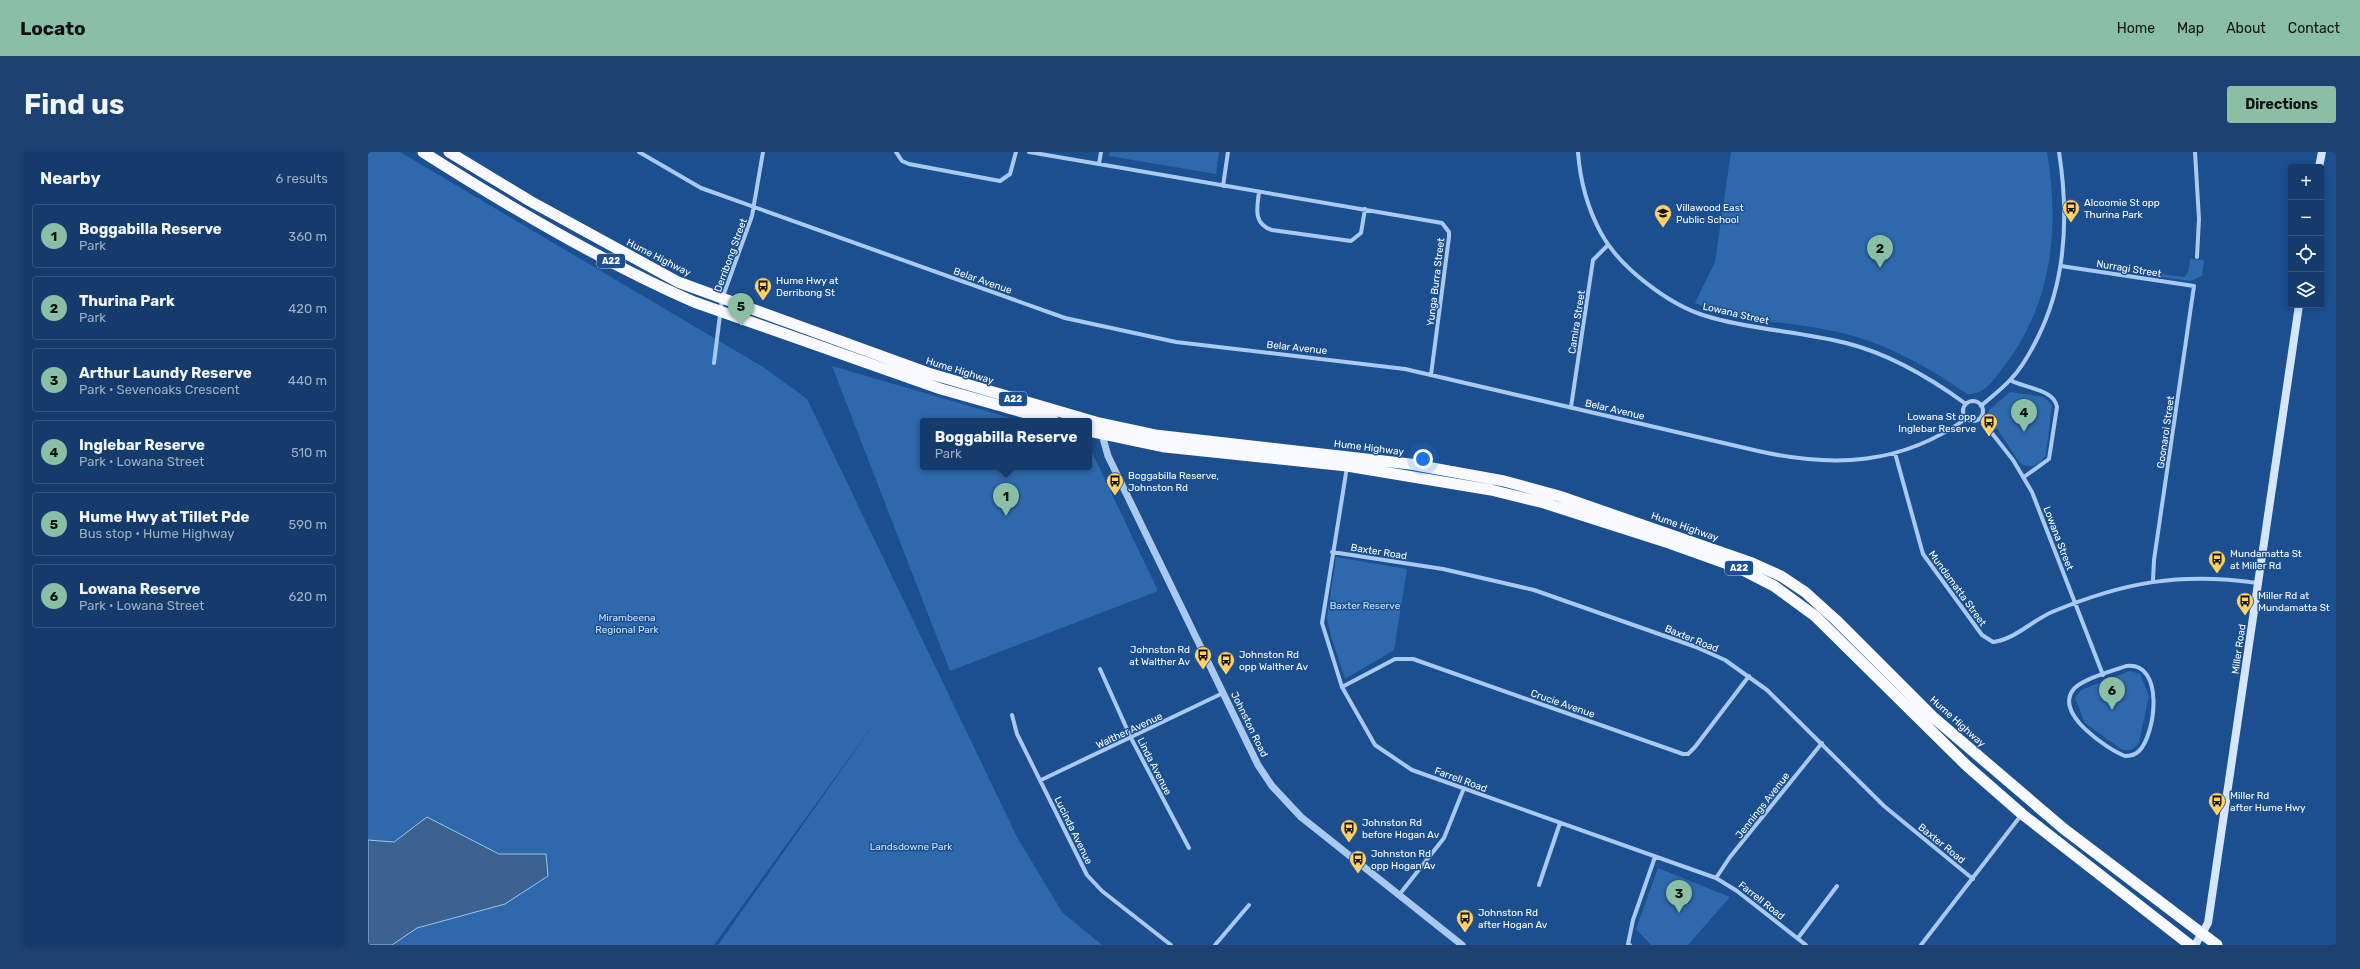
<!DOCTYPE html>
<html lang="en">
<head>
<meta charset="utf-8">
<style>
	body { margin:0; font-family:Rubik,sans-serif; background:#1d4271; color:#f1f3f6 }
	.controls { position:absolute; right:12px; top:12px; display:grid; overflow:hidden; border-radius:4px; box-shadow:0 2px 6px #0003 }
	.controls button { width:36px; height:36px; display:grid; place-items:center; padding:0; border:0; border-bottom:1px solid #33557e; background:#143b6b; color:#f1f3f6; font:20px sans-serif }
	.you { position:absolute; left:1055px; top:307px; width:14px; height:14px; margin:-10px; border:3px solid #fff; border-radius:50%; background:#1a73e8; box-shadow:0 0 0 6px #1a73e833 }
	.badge { display:grid; place-items:center; width:26px; height:26px; border-radius:50%; background:#8abfa5; color:#111; font-size:13px; font-weight:700 }
	.pin { position:absolute; translate:-50% -33px; filter:drop-shadow(0 1px 2px #0008) }
	.pin::after { content:''; position:absolute; top:21px; width:14px; height:12px; background:inherit; clip-path:polygon(0 0,100% 0,50% 100%) }
	.popup { position:absolute; left:552px; top:266px; width:172px; height:52px; box-sizing:border-box; display:grid; place-content:center; border-radius:4px; background:#143b6b; filter:drop-shadow(0 1px 3px #0005); font-size:13px; white-space:nowrap; color:#9dadc1 }
	.popup b { font-size:15px; color:#f1f3f6 }
	.popup::after { content:''; position:absolute; left:50%; top:100%; margin-left:-8px; border:8px solid transparent; border-top-color:#143b6b }
	.list { margin:0; padding:0; list-style:none }
	h2 { display:flex; justify-content:space-between; align-items:center; height:52px; margin:0; padding:0 16px; font-size:17px }
	h2 small { font-size:13px; font-weight:400; color:#9dadc1 }
	.list li { display:grid; grid-template-columns:26px 1fr auto; gap:12px; align-items:center; box-sizing:border-box; height:64px; margin:0 8px 8px; padding:0 8px; border:1px solid #33557e; border-radius:4px }
	.list b { display:block; font-size:15px; white-space:nowrap }
	.list p { margin:0; font-size:13px; white-space:nowrap; color:#9dadc1 }
	.list em { font-size:13px; font-style:normal; color:#9dadc1 }
	.icon { flex:none; width:22px; height:22px; fill:none; stroke:currentColor; stroke-width:2; stroke-linecap:round; stroke-linejoin:round }
	.map { position:relative; flex:none; width:1968px; height:793px; overflow:hidden; border-radius:4px }
	header { display:flex; align-items:center; gap:24px; box-sizing:border-box; height:56px; padding:0 20px; background:#8abfa5; color:#111 }
	header strong { font-size:19px }
	nav { display:flex; gap:22px; margin-inline-start:auto; font-size:14px }
	.intro { display:flex; align-items:center; justify-content:space-between; box-sizing:border-box; height:96px; padding:0 24px }
	h1 { margin:0; font-size:28px }
	.button { padding:10px 18px; border-radius:4px; background:#8abfa5; color:#111; font-size:14px; font-weight:700 }
	main { display:flex; gap:24px; padding:0 24px }
	aside { flex:1; background:#143b6b; border-radius:4px; box-shadow:0 2px 6px #0003 }
	.map>svg:first-child { display:block }
	.green { fill:#2e69ad }
	.water { fill:#3c6290; stroke:#9cc4f0 }
	.lines { fill:none; stroke-linecap:round; stroke-linejoin:round }
	.minor { stroke:#a9c9ee; stroke-width:4 }
	.tertiary { stroke:#a9c9ee; stroke-width:7 }
	.secondary { stroke:#d6e6fa; stroke-width:8 }
	.trunk { stroke:#f8faff; stroke-width:11 }
	.labels { text-anchor:middle; stroke-width:3; stroke-linejoin:round; paint-order:stroke }
	.shield { fill:#1b4f8f; stroke:#bbcadd; stroke-width:1 }
	.shield-label { font-size:9px; font-weight:bold; fill:#fff }
	.poi-label { font-size:10px; fill:#fff; stroke:#1b4f8f; text-anchor:start }
	.street-label { font-size:10px; fill:#fff; stroke:#1b4f8f }
	.park-label { font-size:10px; fill:#cfe3fa; stroke:#1b4f8f }
</style>
</head>
<body>
<header>
<strong>Locato</strong>
<nav><a>Home</a><a>Map</a><a>About</a><a>Contact</a></nav>
</header>
<div class="intro"><h1>Find us</h1><a class="button">Directions</a></div>
<main>
<aside>
<h2>Nearby<small>6 results</small></h2>
<ul class="list">
<li><span class="badge">1</span><div><b>Boggabilla Reserve</b><p>Park</p></div><em>360 m</em></li>
<li><span class="badge">2</span><div><b>Thurina Park</b><p>Park</p></div><em>420 m</em></li>
<li><span class="badge">3</span><div><b>Arthur Laundy Reserve</b><p>Park · Sevenoaks Crescent</p></div><em>440 m</em></li>
<li><span class="badge">4</span><div><b>Inglebar Reserve</b><p>Park · Lowana Street</p></div><em>510 m</em></li>
<li><span class="badge">5</span><div><b>Hume Hwy at Tillet Pde</b><p>Bus stop · Hume Highway</p></div><em>590 m</em></li>
<li><span class="badge">6</span><div><b>Lowana Reserve</b><p>Park · Lowana Street</p></div><em>620 m</em></li>
</ul>
</aside>
<div class="map">
<svg width="1968" height="793" viewBox="0 0 1968 793">
	<rect width="100%" height="100%" fill="#1b4f8f"/>
	<!-- green -->
	<path class="green" d="M 0,0 L 32,0 L 395,215 L 439,247 L 649,685 L 694,760 L 734,793 L 350,793 L 513,562 L 346,793 L 0,793 Z
		M 742,0 L 851,0 L 848,22 L 741,4 Z
		M 1363,0 L 1679,0 C 1692,77 1684,154 1634,217 C 1625,229 1616,243 1599,242 C 1556,212 1511,187 1459,178 C 1416,169 1368,169 1327,151 L 1347,110 Z
		M 1822,107 L 1836,108 L 1834,124 L 1822,129 L 1794,125 L 1794,122 L 1817,125 L 1821,118 Z
		M 464,214 L 653,269 L 555,269 L 555,315 L 721,315 L 721,294 L 790,439 L 582,519 Z
		M 1642,240 L 1676,245 L 1684,253 L 1678,302 C 1673,313 1661,319 1651,310 L 1620,263 L 1621,258 Z
		M 968,405 L 1039,417 L 1026,498 L 977,527 L 962,481 L 959,466 Z
		M 1762,519 L 1772,522 L 1781,544 L 1771,590 C 1767,598 1761,600 1753,597 L 1717,571 L 1707,546 L 1713,538 Z
		M 1290,716 L 1362,745 L 1320,793 L 1283,793 L 1268,777 Z"/>
	<!-- water -->
	<path class="water" d="M 59,665 L 131,702 L 178,702 L 180,724 L 137,752 L 49,776 L 24,793 L 0,793 L 0,688 L 26,690 Z"/>
	<g class="lines">
		<!-- minor -->
		<path class="minor" d="M 271,0 L 333,36 L 697,166 L 808,190 L 1037,217 L 1390,299 C 1466,316 1534,313 1599,266
			M 528,0 L 534,9 L 541,12 L 632,29 L 642,22 L 648,0
			M 661,0 L 1074,71 L 1081,80 L 1081,85 L 1063,223
			M 1210,0 C 1212,28 1220,57 1233,81 C 1251,115 1301,153 1338,164 C 1383,178 1432,179 1478,191 C 1522,202 1561,225 1598,252
			M 1827,0 L 1831,67 L 1829,105
			M 731,12 L 733,0
			M 855,34 L 860,0
			M 891,40 C 889,56 885,72 904,78 L 983,89 L 993,81 L 997,57
			M 1693,114 L 1826,134 L 1786,408 L 1785,428
			M 346,211 L 354,147 L 384,64 L 395,0
			M 1642,228 C 1656,236 1686,237 1689,255 L 1681,307 L 1656,325
			M1595 259a10 10 0 1 1 20 0a10 10 0 1 1-20 0Z
			M 1613,254 C 1623,245 1634,237 1643,227 C 1654,216 1662,201 1669,187 C 1699,128 1701,64 1691,0
			M 1203,255 L 1225,108 L 1240,93
			M 1612,266 L 1645,308 L 1664,340 L 1735,523
			M 1527,301 L 1555,402 L 1614,483 L 1625,490 C 1646,488 1665,468 1684,460 C 1756,430 1812,420 1890,431
			M 979,315 L 954,471 L 974,535 L 1007,593 L 1044,618 L 1348,726 L 1369,739 L 1438,793
			M 964,400 L 1075,417 L 1166,438 L 1328,495 L 1357,508 L 1399,538 L 1516,654 L 1605,727
			M 1758,514 C 1797,509 1788,582 1771,599 C 1767,603 1762,604 1757,604 C 1739,597 1687,562 1705,538 C 1713,527 1745,519 1758,514 Z
			M 732,517 L 763,586 L 821,696
			M 974,535 L 1027,507 L 1045,507 L 1315,602 L 1320,602 L 1327,595 L 1381,524
			M 644,563 L 649,582 L 719,723 L 734,739 L 803,793
			M 673,628 L 855,541
			M 1348,726 L 1362,705 L 1454,591
			M 1171,733 L 1192,671
			M 1031,743 L 1076,686 L 1096,636
			M 1430,786 L 1469,734
			M 847,793 L 881,753
			M 1262,793 L 1260,792 L 1265,768 L 1287,705
			M 1553,793 L 1654,662"/>
		<!-- tertiary -->
		<path class="tertiary" d="M 733,279 L 740,304 L 890,613 L 904,634 L 933,665 L 1094,793"/>
		<!-- secondary -->
		<path class="secondary" d="M 1951,15 L 1954,0
			M 1827,793 L 1840,771 L 1931,153"/>
		<!-- trunk -->
		<path class="trunk" d="M 55,0 C 140,54 234,110 326,150 L 573,237 L 686,269
			M 81,0 L 162,49 L 310,130 L 560,221 L 731,271 L 787,283 L 1042,312 L 1136,329 L 1191,344 L 1384,411 L 1413,424 L 1437,440 L 1468,468 L 1565,565 L 1696,677 L 1849,793
			M 721,279 L 797,295 L 979,314 L 1123,338 L 1176,351 L 1301,391 L 1371,416 L 1406,434 L 1447,464 L 1598,613 L 1654,662 L 1822,793"/>
	</g>
	<!-- icons -->
	<defs>
		<g id="bus-pin" transform="scale(0.9)"><path d="M0 17L-7.5 6A9.5 9.5 0 1 1 7.5 6Z" fill="#ffd166" stroke="#1b4f8f"/><path d="M-5-6H5V4H4V6H2V4H-2V6H-4V4H-5ZM-3.5-4V0h7V-4ZM-3.5 1.2v1.5H-2V1.2ZM2 1.2v1.5H3.5V1.2Z" fill="#111"/></g>
		<g id="school-pin" transform="scale(0.9)"><path d="M0 17L-7.5 6A9.5 9.5 0 1 1 7.5 6Z" fill="#ffd166" stroke="#1b4f8f"/><path d="M0-5L7-2L0 1L-7-2ZM-4 1L0 2.5L4 1V4Q0 6-4 4Z" fill="#111"/></g>
	</defs>
	<g fill-rule="evenodd">
		<use href="#bus-pin" x="1703" y="56"/>
		<use href="#school-pin" x="1295" y="61"/>
		<use href="#bus-pin" x="395" y="134"/>
		<use href="#bus-pin" x="1621" y="270"/>
		<use href="#bus-pin" x="747" y="329"/>
		<use href="#bus-pin" x="1849" y="407"/>
		<use href="#bus-pin" x="1877" y="449"/>
		<use href="#bus-pin" x="835" y="503"/>
		<use href="#bus-pin" x="858" y="508"/>
		<use href="#bus-pin" x="1849" y="649"/>
		<use href="#bus-pin" x="981" y="676"/>
		<use href="#bus-pin" x="990" y="707"/>
		<use href="#bus-pin" x="1097" y="766"/>
	</g>
	<g class="labels">
		<!-- shield labels -->
		<g class="shield">
			<rect x="229" y="102" width="28" height="14" rx="3"/>
			<rect x="631" y="240" width="28" height="14" rx="3"/>
			<rect x="1357" y="409" width="28" height="14" rx="3"/>
		</g>
		<g class="shield-label">
			<text x="243" y="112">A22</text>
			<text x="645" y="250">A22</text>
			<text x="1371" y="419">A22</text>
		</g>
		<!-- poi labels -->
		<g class="poi-label">
			<text x="1716" y="54">Alcoomie St opp<tspan x="1716" dy="12">Thurina Park</tspan></text>
			<text x="1308" y="59">Villawood East<tspan x="1308" dy="12">Public School</tspan></text>
			<text x="408" y="132">Hume Hwy at<tspan x="408" dy="12">Derribong St</tspan></text>
			<text x="1608" y="268" text-anchor="end">Lowana St opp<tspan x="1608" dy="12">Inglebar Reserve</tspan></text>
			<text x="760" y="327">Boggabilla Reserve,<tspan x="760" dy="12">Johnston Rd</tspan></text>
			<text x="1862" y="405">Mundamatta St<tspan x="1862" dy="12">at Miller Rd</tspan></text>
			<text x="1890" y="447">Miller Rd at<tspan x="1890" dy="12">Mundamatta St</tspan></text>
			<text x="822" y="501" text-anchor="end">Johnston Rd<tspan x="822" dy="12">at Walther Av</tspan></text>
			<text x="871" y="506">Johnston Rd<tspan x="871" dy="12">opp Walther Av</tspan></text>
			<text x="1862" y="647">Miller Rd<tspan x="1862" dy="12">after Hume Hwy</tspan></text>
			<text x="994" y="674">Johnston Rd<tspan x="994" dy="12">before Hogan Av</tspan></text>
			<text x="1003" y="705">Johnston Rd<tspan x="1003" dy="12">opp Hogan Av</tspan></text>
			<text x="1110" y="764">Johnston Rd<tspan x="1110" dy="12">after Hogan Av</tspan></text>
		</g>
		<!-- street labels -->
		<g class="street-label">
			<text transform="translate(362 103) rotate(-70)" y="4">Derribong Street</text>
			<text transform="translate(291 105) rotate(27)" y="4">Hume Highway</text>
			<text transform="translate(1761 116) rotate(9)" y="4">Nurragi Street</text>
			<text transform="translate(615 128) rotate(19)" y="4">Belar Avenue</text>
			<text transform="translate(1067 130) rotate(-83)" y="4">Yunga Burra Street</text>
			<text transform="translate(1368 161) rotate(13)" y="4">Lowana Street</text>
			<text transform="translate(1208 170) rotate(-81)" y="4">Camira Street</text>
			<text transform="translate(929 195) rotate(6)" y="4">Belar Avenue</text>
			<text transform="translate(592 218) rotate(17)" y="4">Hume Highway</text>
			<text transform="translate(1247 257) rotate(13)" y="4">Belar Avenue</text>
			<text transform="translate(1797 280) rotate(-82)" y="4">Goonaroi Street</text>
			<text transform="translate(1001 295) rotate(7)" y="4">Hume Highway</text>
			<text transform="translate(1317 374) rotate(19)" y="4">Hume Highway</text>
			<text transform="translate(1691 386) rotate(69)" y="4">Lowana Street</text>
			<text transform="translate(1011 399) rotate(9)" y="4">Baxter Road</text>
			<text transform="translate(1590 436) rotate(54)" y="4">Mundamatta Street</text>
			<text transform="translate(1324 486) rotate(22)" y="4">Baxter Road</text>
			<text transform="translate(1870 497) rotate(-82)" y="4">Miller Road</text>
			<text transform="translate(1195 551) rotate(19)" y="4">Crucie Avenue</text>
			<text transform="translate(1590 569) rotate(42)" y="4">Hume Highway</text>
			<text transform="translate(882 572) rotate(64)" y="4">Johnston Road</text>
			<text transform="translate(761 578) rotate(-25)" y="4">Walther Avenue</text>
			<text transform="translate(787 614) rotate(63)" y="4">Linda Avenue</text>
			<text transform="translate(1093 627) rotate(20)" y="4">Farrell Road</text>
			<text transform="translate(1394 653) rotate(-52)" y="4">Jennings Avenue</text>
			<text transform="translate(706 678) rotate(64)" y="4">Lucinda Avenue</text>
			<text transform="translate(1574 691) rotate(39)" y="4">Baxter Road</text>
			<text transform="translate(1394 748) rotate(38)" y="4">Farrell Road</text>
		</g>
		<!-- park labels -->
		<g class="park-label">
			<text x="997" y="457">Baxter Reserve</text>
			<text x="259" y="469">Mirambeena<tspan x="259" dy="12">Regional Park</tspan></text>
			<text x="543" y="698">Landsdowne Park</text>
		</g>
	</g>
</svg>
<div class="controls">
<button>+</button>
<button>−</button>
<button><svg class="icon" aria-label="locate" viewBox="0 0 24 24"><circle cx="12" cy="12" r="6"/><path d="M12 2v4M12 18v4M2 12h4M18 12h4"/></svg></button>
<button><svg class="icon" aria-label="layers" viewBox="0 0 24 24"><path d="M12 4l9 5-9 5-9-5zM3 14l9 5 9-5"/></svg></button>
</div>
<div class="you"></div>
<div class="pin badge" style="left:638px;top:364px">1</div>
<div class="popup"><b>Boggabilla Reserve</b>Park</div>
<div class="pin badge" style="left:1512px;top:116px">2</div>
<div class="pin badge" style="left:1311px;top:761px">3</div>
<div class="pin badge" style="left:1656px;top:280px">4</div>
<div class="pin badge" style="left:373px;top:174px">5</div>
<div class="pin badge" style="left:1744px;top:558px">6</div>
</div>
</main>
</body>
</html>
